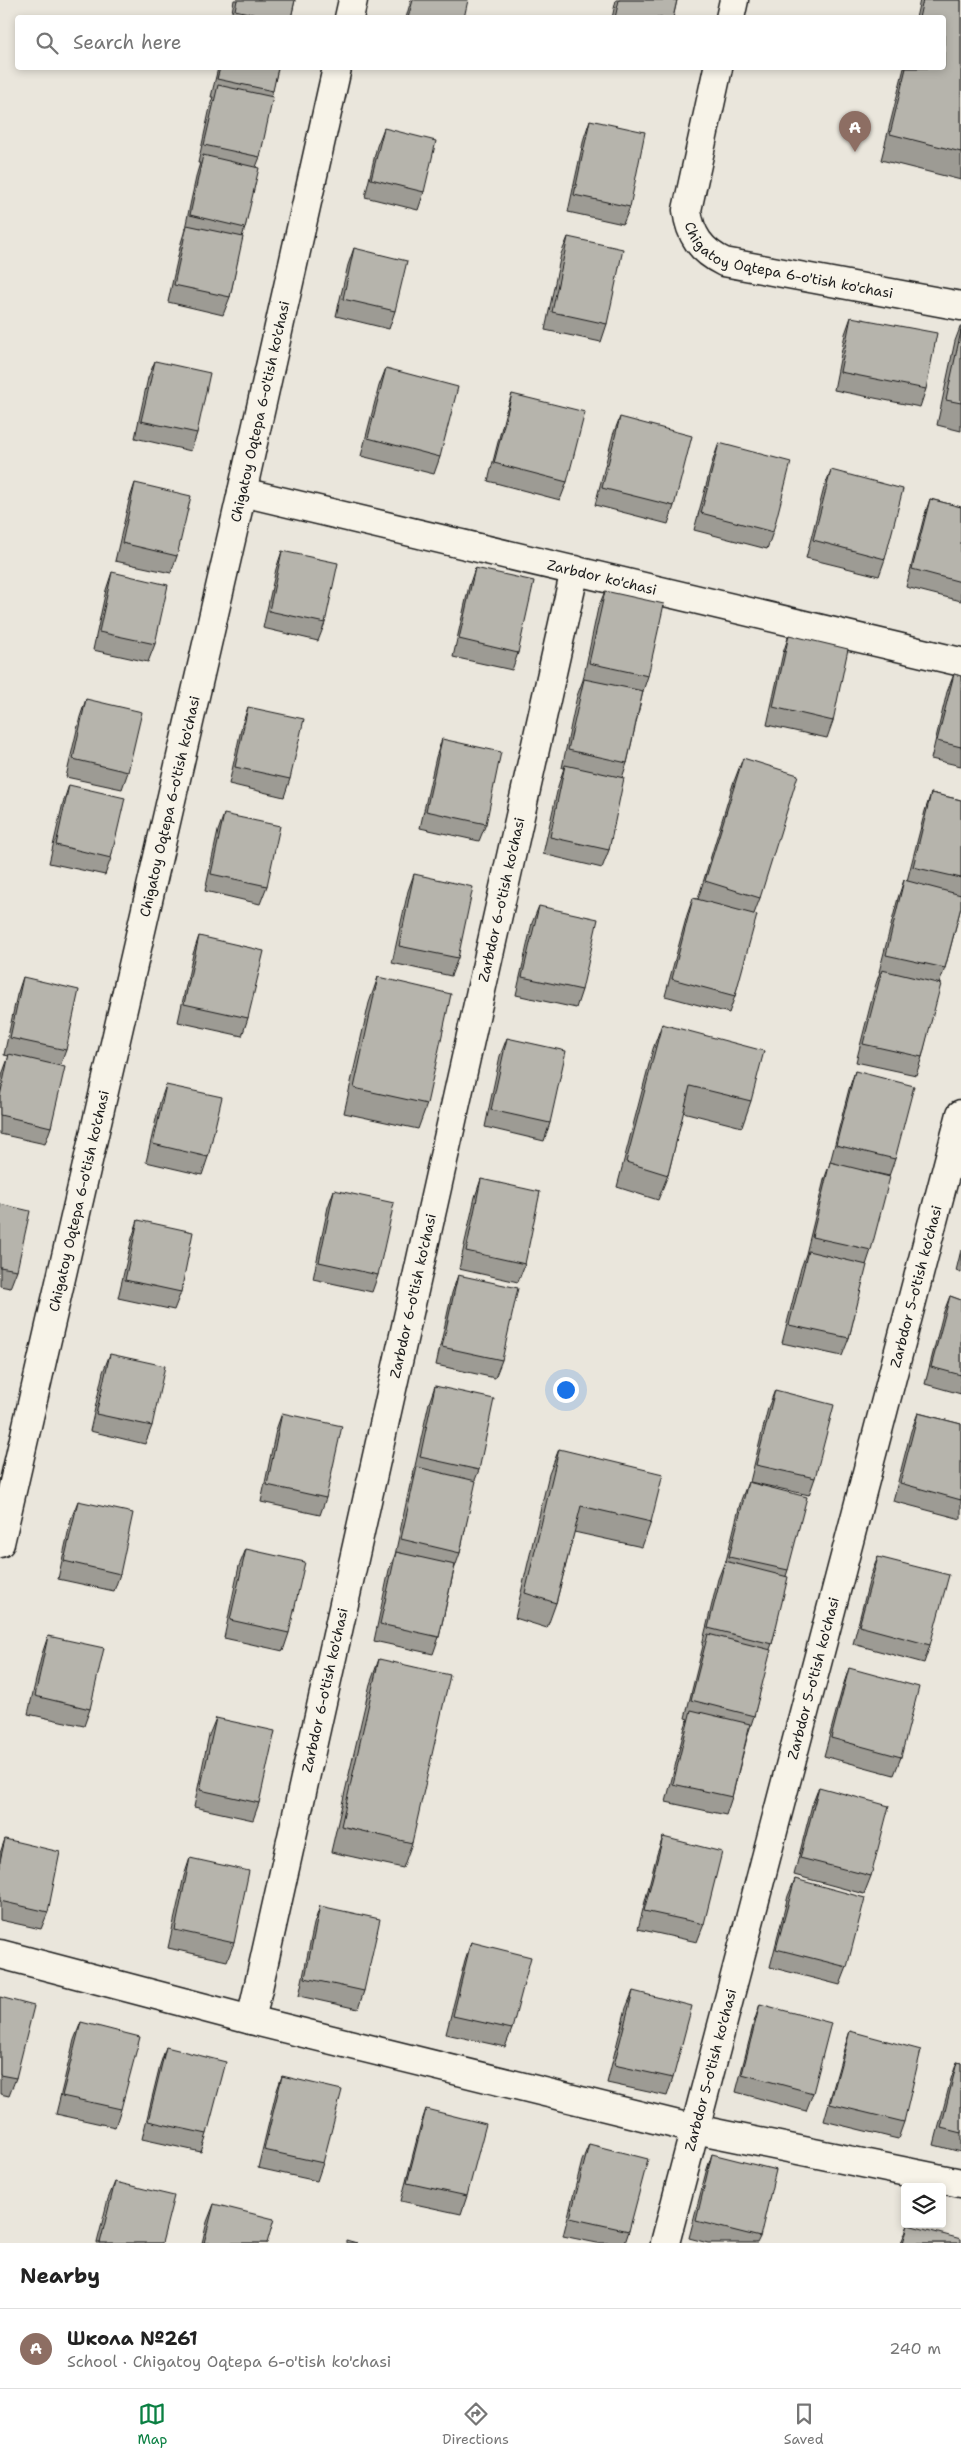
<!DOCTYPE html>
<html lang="en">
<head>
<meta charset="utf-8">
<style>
	body { margin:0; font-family:"Shantell Sans",sans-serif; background:#f2f2f2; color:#222 }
	.controls { position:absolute; right:15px; bottom:15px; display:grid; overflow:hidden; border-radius:5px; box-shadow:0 2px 8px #0003 }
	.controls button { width:45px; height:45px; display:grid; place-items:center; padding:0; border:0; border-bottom:1px solid #e0e0e0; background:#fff; color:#222; font:25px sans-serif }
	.you { position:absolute; left:565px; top:1389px; width:18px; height:18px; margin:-12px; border:4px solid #fff; border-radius:50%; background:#1a73e8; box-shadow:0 0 0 8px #1a73e833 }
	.badge { display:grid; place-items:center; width:32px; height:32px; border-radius:50%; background:#0b8043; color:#fff; font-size:16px; font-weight:700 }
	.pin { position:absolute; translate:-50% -41px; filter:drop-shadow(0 1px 2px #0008) }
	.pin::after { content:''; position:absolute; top:26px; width:18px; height:15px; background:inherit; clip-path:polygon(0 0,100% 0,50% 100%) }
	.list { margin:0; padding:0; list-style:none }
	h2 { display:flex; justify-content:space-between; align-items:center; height:65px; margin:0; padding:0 20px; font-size:21px }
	h2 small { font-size:16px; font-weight:400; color:#767676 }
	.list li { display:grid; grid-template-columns:32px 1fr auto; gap:15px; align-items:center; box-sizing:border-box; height:80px; padding:0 20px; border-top:1px solid #e0e0e0 }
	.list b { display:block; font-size:19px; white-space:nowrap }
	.list p { margin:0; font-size:16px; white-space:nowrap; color:#767676 }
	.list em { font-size:16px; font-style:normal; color:#767676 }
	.icon { flex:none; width:28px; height:28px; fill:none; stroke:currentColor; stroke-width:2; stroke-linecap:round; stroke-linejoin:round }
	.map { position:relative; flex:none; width:961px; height:2243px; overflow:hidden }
	.search { position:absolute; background:#fff; box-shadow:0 2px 8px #0003; left:15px; right:15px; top:15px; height:55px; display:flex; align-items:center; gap:12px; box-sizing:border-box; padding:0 18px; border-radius:5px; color:#767676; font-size:19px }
	.sheet { height:145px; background:#fff }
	nav { display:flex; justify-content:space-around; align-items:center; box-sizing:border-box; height:70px; border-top:1px solid #e0e0e0; background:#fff; font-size:14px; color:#767676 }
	nav a { display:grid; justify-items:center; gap:2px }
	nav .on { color:#0b8043 }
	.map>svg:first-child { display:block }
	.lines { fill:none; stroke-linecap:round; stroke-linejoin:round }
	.minor-casing { stroke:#1c1c1c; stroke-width:31 }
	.minor { stroke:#f7f3e8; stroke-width:28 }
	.wall { fill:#9d9b94; stroke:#1c1c1c }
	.building { fill:#b6b4ac; stroke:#1c1c1c }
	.labels { text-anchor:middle; stroke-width:4.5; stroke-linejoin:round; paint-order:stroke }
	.street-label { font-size:14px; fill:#1c1c1c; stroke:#f7f3e8 }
</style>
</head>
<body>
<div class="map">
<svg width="961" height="2243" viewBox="0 0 961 2243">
	<rect width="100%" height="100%" fill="#eae6dc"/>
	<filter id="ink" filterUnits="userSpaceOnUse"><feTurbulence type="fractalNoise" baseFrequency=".02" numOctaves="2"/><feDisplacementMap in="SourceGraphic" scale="10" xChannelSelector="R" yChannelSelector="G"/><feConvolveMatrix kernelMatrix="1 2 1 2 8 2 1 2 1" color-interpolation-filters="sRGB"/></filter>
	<g filter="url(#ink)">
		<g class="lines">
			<!-- minor casing -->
			<g class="minor-casing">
				<g id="minor">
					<path d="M 349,18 L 353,0"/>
					<path d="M 730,18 L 734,0"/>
					<path id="s1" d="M 718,68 L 687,210 C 690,235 701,251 724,262 L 961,306"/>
					<path id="s2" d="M 242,492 L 961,662"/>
					<path id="s3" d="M 0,1543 L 242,492 L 337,68"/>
					<path d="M 0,1954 L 251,2020 L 695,2129 L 961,2183"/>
					<path id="s4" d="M 251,2020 L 575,570"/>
					<path id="s5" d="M 665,2243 L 961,1114"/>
				</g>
			</g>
			<!-- minor -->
			<use href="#minor" class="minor"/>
		</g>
		<!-- wall -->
		<path class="wall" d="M 234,0 L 295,0 L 291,18 L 231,18 Z
			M 411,0 L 413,0 L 464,18 L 406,18 Z
			M 616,0 L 677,0 L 673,18 L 612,18 Z
			M 920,0 L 961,0 L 961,180 L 881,160 L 904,68 L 944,68 L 944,18 L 916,18 Z
			M 218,68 L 278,68 L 271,97 L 260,157 L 256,167 L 245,228 L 242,237 L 230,297 L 223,315 L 168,302 L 181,243 L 184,233 L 197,173 L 200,163 L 198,163 L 211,103 L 213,97 L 211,97 Z
			M 590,120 L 630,207 L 623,224 L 568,212 L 584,138 Z
			M 384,128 L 424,192 L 418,210 L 365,197 L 377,146 Z
			M 568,237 L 607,324 L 601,342 L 545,330 L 561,254 Z
			M 354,248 L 395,311 L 389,329 L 336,316 L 348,265 Z
			M 851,317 L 926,389 L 920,407 L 834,390 L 845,334 Z
			M 961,325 L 961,431 L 937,425 L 955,341 Z
			M 155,361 L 197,433 L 191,451 L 135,438 L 148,378 Z
			M 386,368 L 440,457 L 434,474 L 361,456 L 379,386 Z
			M 512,394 L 567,482 L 560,500 L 488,481 L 506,411 Z
			M 620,417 L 674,506 L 668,524 L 595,505 L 613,435 Z
			M 719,443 L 773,532 L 767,549 L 694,530 L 713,460 Z
			M 831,470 L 885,559 L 879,576 L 806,558 L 824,488 Z
			M 135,483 L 177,556 L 171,573 L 115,561 L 129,501 Z
			M 930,499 L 961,507 L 961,601 L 906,587 L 924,517 Z
			M 282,551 L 325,623 L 318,641 L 263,628 L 276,569 Z
			M 475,568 L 518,653 L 512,670 L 453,657 L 469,586 Z
			M 112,572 L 155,644 L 148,662 L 93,650 L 106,590 Z
			M 605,591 L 648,676 L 643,691 L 627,763 L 622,778 L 609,850 L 602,868 L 543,854 L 559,783 L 564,768 L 562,768 L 577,696 L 583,680 L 598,608 Z
			M 789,635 L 833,721 L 827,738 L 767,725 L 783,653 Z
			M 954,674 L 961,676 L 961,766 L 931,759 L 947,692 Z
			M 86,699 L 128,772 L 122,789 L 66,777 L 80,717 Z
			M 248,707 L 290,779 L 284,797 L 229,784 L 242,725 Z
			M 442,739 L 486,824 L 479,841 L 420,828 L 436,757 Z
			M 743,758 L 760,898 L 754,914 L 735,996 L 729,1013 L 665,996 L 687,915 L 693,898 L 698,899 L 733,784 Z
			M 69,785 L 111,858 L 105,875 L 49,863 L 63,803 Z
			M 931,793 L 961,800 L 961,907 L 945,968 L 939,984 L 922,1057 L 916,1075 L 856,1062 L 875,987 L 880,972 L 879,972 L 898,898 L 904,880 L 907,881 L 925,811 Z
			M 224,814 L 267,886 L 260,904 L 205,891 L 218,831 Z
			M 414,874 L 458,958 L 451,976 L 392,963 L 408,891 Z
			M 539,906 L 582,990 L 576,1008 L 516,995 L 532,923 Z
			M 199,936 L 248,1018 L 242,1036 L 178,1022 L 193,954 Z
			M 23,977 L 66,1050 L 60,1066 L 51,1127 L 45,1144 L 0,1134 L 0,1085 L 3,1072 L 9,1056 L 4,1055 L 17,995 Z
			M 378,977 L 427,1104 L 418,1129 L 344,1113 L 369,1003 Z
			M 662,1024 L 751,1101 L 742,1127 L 683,1112 L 668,1175 L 658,1200 L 617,1187 L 653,1049 Z
			M 507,1038 L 550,1123 L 544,1141 L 485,1127 L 500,1056 Z
			M 855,1071 L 895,1159 L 889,1176 L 862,1170 L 871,1250 L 866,1265 L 849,1338 L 842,1356 L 782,1343 L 801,1268 L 806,1254 L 824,1180 L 830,1163 L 849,1089 Z
			M 166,1085 L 208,1157 L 202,1175 L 146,1162 L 160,1102 Z
			M 481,1179 L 525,1264 L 518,1282 L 459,1269 L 475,1197 Z
			M 334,1190 L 378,1275 L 372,1292 L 313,1279 L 328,1207 Z
			M 0,1204 L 17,1270 L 10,1288 L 0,1286 Z
			M 138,1220 L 181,1292 L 174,1310 L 118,1298 L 132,1238 Z
			M 961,1250 L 961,1273 L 956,1271 Z
			M 458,1275 L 502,1360 L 495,1378 L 436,1365 L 452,1293 Z
			M 950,1296 L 961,1300 L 961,1394 L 925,1384 L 943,1314 Z
			M 110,1354 L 152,1426 L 145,1444 L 90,1431 L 103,1372 Z
			M 435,1386 L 479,1470 L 475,1480 L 460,1553 L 454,1570 L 439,1637 L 433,1654 L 374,1641 L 389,1570 L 395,1555 L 410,1485 L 414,1475 L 413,1475 L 429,1403 Z
			M 775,1390 L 815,1478 L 809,1495 L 750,1482 L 768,1408 Z
			M 282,1413 L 326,1498 L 320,1515 L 261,1502 L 276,1430 Z
			M 918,1413 L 961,1424 L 961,1519 L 893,1501 L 911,1431 Z
			M 559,1449 L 651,1522 L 642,1547 L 574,1532 L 556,1603 L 547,1628 L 515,1618 L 549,1474 Z
			M 748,1482 L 788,1570 L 786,1576 L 772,1644 L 770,1649 L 754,1716 L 748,1734 L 732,1797 L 726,1815 L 666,1802 L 685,1727 L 688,1719 L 685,1718 L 703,1646 L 702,1645 L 718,1579 L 725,1561 L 726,1561 L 741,1500 Z
			M 78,1501 L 120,1574 L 114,1591 L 58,1579 L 71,1519 Z
			M 246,1549 L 289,1633 L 283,1651 L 224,1638 L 239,1566 Z
			M 878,1557 L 930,1645 L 924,1663 L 853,1644 L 871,1574 Z
			M 48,1636 L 90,1709 L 84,1726 L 28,1714 L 42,1654 Z
			M 379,1659 L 412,1843 L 403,1868 L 331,1852 L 370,1684 Z
			M 849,1668 L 901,1757 L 894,1775 L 824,1756 L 843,1686 Z
			M 216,1718 L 259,1803 L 253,1820 L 194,1807 L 209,1735 Z
			M 819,1787 L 871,1876 L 864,1894 L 794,1875 L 812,1805 Z
			M 663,1837 L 704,1924 L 697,1942 L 638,1929 L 657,1854 Z
			M 5,1839 L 48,1912 L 41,1929 L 0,1920 L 0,1853 Z
			M 190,1858 L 234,1943 L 227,1961 L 168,1948 L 184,1876 Z
			M 795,1879 L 847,1967 L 840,1985 L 770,1967 L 788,1896 Z
			M 320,1906 L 364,1991 L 358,2009 L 299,1996 L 314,1924 Z
			M 471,1942 L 512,2029 L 505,2047 L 446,2034 L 465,1960 Z
			M 633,1991 L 673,2078 L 667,2096 L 607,2083 L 626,2008 Z
			M 0,1997 L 16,2078 L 9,2096 L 0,2094 Z
			M 760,2004 L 813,2093 L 806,2111 L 736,2092 L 754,2022 Z
			M 81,2022 L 121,2109 L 115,2127 L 56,2114 L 74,2040 Z
			M 850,2031 L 904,2122 L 898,2139 L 824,2121 L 844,2049 Z
			M 166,2047 L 207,2134 L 201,2152 L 142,2139 L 160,2065 Z
			M 957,2062 L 961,2063 L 961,2152 L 934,2145 L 951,2079 Z
			M 282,2076 L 323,2163 L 317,2181 L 258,2168 L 276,2093 Z
			M 426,2109 L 467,2196 L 461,2214 L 401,2201 L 420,2127 Z
			M 589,2144 L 629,2231 L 625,2243 L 597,2243 L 563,2236 L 582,2161 Z
			M 712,2154 L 760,2237 L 757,2243 L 708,2243 L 689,2238 L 706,2172 Z
			M 115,2182 L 162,2243 L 97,2243 L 108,2199 Z
			M 214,2204 L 267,2243 L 202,2243 L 207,2222 Z
			M 908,2225 L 961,2243 L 901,2243 Z"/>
		<!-- building -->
		<path class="building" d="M 237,0 L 295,0 L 291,18 L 270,18 L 235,10 Z
			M 413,0 L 468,0 L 464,18 L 408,18 Z
			M 619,0 L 677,0 L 673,18 L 615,18 Z
			M 923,0 L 961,0 L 961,152 L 890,134 L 906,68 L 944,68 L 944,18 L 919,18 Z
			M 220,68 L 278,68 L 273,91 L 217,79 Z
			M 218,85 L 273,97 L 260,157 L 204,145 Z
			M 590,120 L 645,132 L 630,207 L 574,195 Z
			M 384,128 L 436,141 L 424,192 L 371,179 Z
			M 203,155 L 259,168 L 245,228 L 190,215 Z
			M 187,225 L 243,237 L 230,297 L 174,285 Z
			M 568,237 L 623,249 L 607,324 L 552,312 Z
			M 354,248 L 407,261 L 395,311 L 343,299 Z
			M 851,317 L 937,333 L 926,389 L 840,372 Z
			M 961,331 L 961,403 L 946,400 Z
			M 155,361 L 210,373 L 197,433 L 141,421 Z
			M 386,368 L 458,387 L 440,457 L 368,438 Z
			M 512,394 L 585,412 L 567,482 L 494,463 Z
			M 620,417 L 692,436 L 674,506 L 602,488 Z
			M 719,443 L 791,462 L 773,532 L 701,513 Z
			M 831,470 L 903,489 L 885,559 L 813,540 Z
			M 135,483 L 191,496 L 177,556 L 122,543 Z
			M 930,499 L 961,507 L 961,582 L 912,569 Z
			M 282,551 L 338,563 L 325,623 L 269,611 Z
			M 475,568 L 534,581 L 518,653 L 459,639 Z
			M 112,572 L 168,585 L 155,644 L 99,632 Z
			M 605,591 L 664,604 L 648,676 L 589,663 Z
			M 789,635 L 848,649 L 833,721 L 773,707 Z
			M 954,674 L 961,676 L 961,747 L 937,741 Z
			M 584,679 L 643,691 L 627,763 L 568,750 Z
			M 86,699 L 142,712 L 128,772 L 73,759 Z
			M 248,707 L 304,719 L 290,779 L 235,767 Z
			M 442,739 L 501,752 L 486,824 L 426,811 Z
			M 743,758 L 798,775 L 760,898 L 705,881 Z
			M 565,765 L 624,778 L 609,850 L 550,837 Z
			M 69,785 L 125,798 L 111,858 L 56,845 Z
			M 931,793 L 961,800 L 961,878 L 913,867 Z
			M 224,814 L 280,826 L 267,886 L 211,874 Z
			M 414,874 L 473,887 L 458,958 L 399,946 Z
			M 904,880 L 961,895 L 961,907 L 945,968 L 886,955 Z
			M 693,898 L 757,915 L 735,996 L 672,979 Z
			M 539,906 L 598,919 L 582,990 L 522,977 Z
			M 199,936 L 264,951 L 248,1018 L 184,1004 Z
			M 882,970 L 941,984 L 922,1057 L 863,1044 Z
			M 23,977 L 79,990 L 66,1050 L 10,1038 Z
			M 378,977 L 451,994 L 427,1104 L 354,1088 Z
			M 662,1024 L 764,1051 L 751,1101 L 690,1086 L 668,1175 L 626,1162 Z
			M 507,1038 L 566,1051 L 550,1123 L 491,1110 Z
			M 9,1054 L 65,1067 L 51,1127 L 0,1115 L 0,1096 Z
			M 855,1071 L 914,1086 L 895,1159 L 836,1145 Z
			M 166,1085 L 222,1097 L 208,1157 L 153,1144 Z
			M 830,1162 L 890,1177 L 871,1250 L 812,1237 Z
			M 481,1179 L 540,1192 L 525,1264 L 466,1251 Z
			M 334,1190 L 394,1203 L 378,1275 L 319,1262 Z
			M 0,1204 L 30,1211 L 17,1270 L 0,1267 Z
			M 138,1220 L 193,1232 L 181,1292 L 125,1280 Z
			M 808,1251 L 867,1265 L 849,1338 L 789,1325 Z
			M 458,1275 L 518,1288 L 502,1360 L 442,1347 Z
			M 950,1296 L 961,1300 L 961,1375 L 931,1367 Z
			M 110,1354 L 165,1366 L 152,1426 L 96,1414 Z
			M 435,1386 L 494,1399 L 479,1470 L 420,1457 Z
			M 775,1390 L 834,1405 L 815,1478 L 756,1465 Z
			M 282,1413 L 342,1426 L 326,1498 L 267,1485 Z
			M 918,1413 L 961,1424 L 961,1500 L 900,1483 Z
			M 559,1449 L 663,1474 L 651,1522 L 581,1506 L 556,1603 L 525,1593 Z
			M 417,1467 L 476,1481 L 460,1553 L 401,1539 Z
			M 748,1482 L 807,1497 L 788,1570 L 729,1557 Z
			M 78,1501 L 133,1513 L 120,1574 L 64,1561 Z
			M 246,1549 L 305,1562 L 289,1633 L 230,1620 Z
			M 396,1552 L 455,1565 L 439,1637 L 380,1624 Z
			M 878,1557 L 949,1575 L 930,1645 L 859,1626 Z
			M 725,1561 L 788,1577 L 772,1644 L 708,1628 Z
			M 708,1634 L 771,1650 L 754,1716 L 691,1700 Z
			M 48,1636 L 104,1648 L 90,1709 L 35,1696 Z
			M 379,1659 L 450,1675 L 412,1843 L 341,1826 Z
			M 849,1668 L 919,1687 L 901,1757 L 831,1738 Z
			M 691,1710 L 750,1724 L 732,1797 L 673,1784 Z
			M 216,1718 L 275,1731 L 259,1803 L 200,1790 Z
			M 819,1787 L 889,1806 L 871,1876 L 800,1858 Z
			M 663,1837 L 722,1852 L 704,1924 L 644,1911 Z
			M 5,1839 L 60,1852 L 48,1912 L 0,1901 L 0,1861 Z
			M 190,1858 L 249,1871 L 234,1943 L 175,1930 Z
			M 795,1879 L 865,1898 L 847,1967 L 776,1949 Z
			M 320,1906 L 380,1919 L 364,1991 L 305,1978 Z
			M 471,1942 L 531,1957 L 512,2029 L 453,2016 Z
			M 633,1991 L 692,2006 L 673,2078 L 614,2065 Z
			M 0,1997 L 34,2006 L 16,2078 L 0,2075 Z
			M 760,2004 L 831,2023 L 813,2093 L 742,2074 Z
			M 81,2022 L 140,2037 L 121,2109 L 62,2096 Z
			M 850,2031 L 921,2050 L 904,2122 L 830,2104 Z
			M 166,2047 L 226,2062 L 207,2134 L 148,2121 Z
			M 957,2062 L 961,2063 L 961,2133 L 941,2128 Z
			M 282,2076 L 342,2090 L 323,2163 L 264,2150 Z
			M 426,2109 L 486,2124 L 467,2196 L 407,2183 Z
			M 589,2144 L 648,2159 L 629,2231 L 570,2218 Z
			M 712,2154 L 776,2170 L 760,2237 L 696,2221 Z
			M 115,2182 L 174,2196 L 162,2243 L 100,2243 Z
			M 214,2204 L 274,2219 L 267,2243 L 204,2243 Z
			M 908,2225 L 961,2239 L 961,2243 L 903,2243 Z
			M 346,2240 L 357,2243 L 346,2243 Z"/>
	</g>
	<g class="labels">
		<!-- street labels -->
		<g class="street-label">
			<text dy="5" stroke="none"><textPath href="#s1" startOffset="271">Chigatoy Oqtepa 6-o'tish ko'chasi</textPath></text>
			<text dy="5" stroke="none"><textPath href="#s3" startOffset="1161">Chigatoy Oqtepa 6-o'tish ko'chasi</textPath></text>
			<text dy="5" stroke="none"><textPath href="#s2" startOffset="370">Zarbdor ko'chasi</textPath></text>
			<text dy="5" stroke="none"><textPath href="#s3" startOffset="756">Chigatoy Oqtepa 6-o'tish ko'chasi</textPath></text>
			<text dy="5" stroke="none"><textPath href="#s4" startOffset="1148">Zarbdor 6-o'tish ko'chasi</textPath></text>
			<text dy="5" stroke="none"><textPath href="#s3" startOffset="351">Chigatoy Oqtepa 6-o'tish ko'chasi</textPath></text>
			<text dy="5" stroke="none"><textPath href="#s5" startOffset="989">Zarbdor 5-o'tish ko'chasi</textPath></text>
			<text dy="5" stroke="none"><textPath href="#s4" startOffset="742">Zarbdor 6-o'tish ko'chasi</textPath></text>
			<text dy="5" stroke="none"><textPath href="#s5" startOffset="584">Zarbdor 5-o'tish ko'chasi</textPath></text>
			<text dy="5" stroke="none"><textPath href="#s4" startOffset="338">Zarbdor 6-o'tish ko'chasi</textPath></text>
			<text dy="5" stroke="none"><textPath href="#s5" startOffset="179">Zarbdor 5-o'tish ko'chasi</textPath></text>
		</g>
	</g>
</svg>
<div class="controls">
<button><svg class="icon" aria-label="layers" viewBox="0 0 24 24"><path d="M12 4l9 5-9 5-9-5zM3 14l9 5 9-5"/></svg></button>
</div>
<div class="you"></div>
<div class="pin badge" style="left:855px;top:152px;background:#8d6e63">A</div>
<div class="search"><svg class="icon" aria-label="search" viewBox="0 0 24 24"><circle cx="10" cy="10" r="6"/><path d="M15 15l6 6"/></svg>Search here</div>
</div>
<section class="sheet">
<h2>Nearby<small></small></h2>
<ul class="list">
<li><span class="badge" style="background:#8d6e63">A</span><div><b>Школа №261</b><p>School · Chigatoy Oqtepa 6-o'tish ko'chasi</p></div><em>240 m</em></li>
</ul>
</section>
<nav>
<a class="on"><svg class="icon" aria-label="map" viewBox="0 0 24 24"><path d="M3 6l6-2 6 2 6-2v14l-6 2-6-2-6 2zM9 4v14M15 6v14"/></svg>Map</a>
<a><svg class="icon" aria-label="directions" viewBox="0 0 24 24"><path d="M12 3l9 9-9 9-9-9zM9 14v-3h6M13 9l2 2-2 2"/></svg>Directions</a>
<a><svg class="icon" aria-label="saved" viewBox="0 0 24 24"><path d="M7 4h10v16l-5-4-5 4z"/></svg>Saved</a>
</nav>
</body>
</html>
